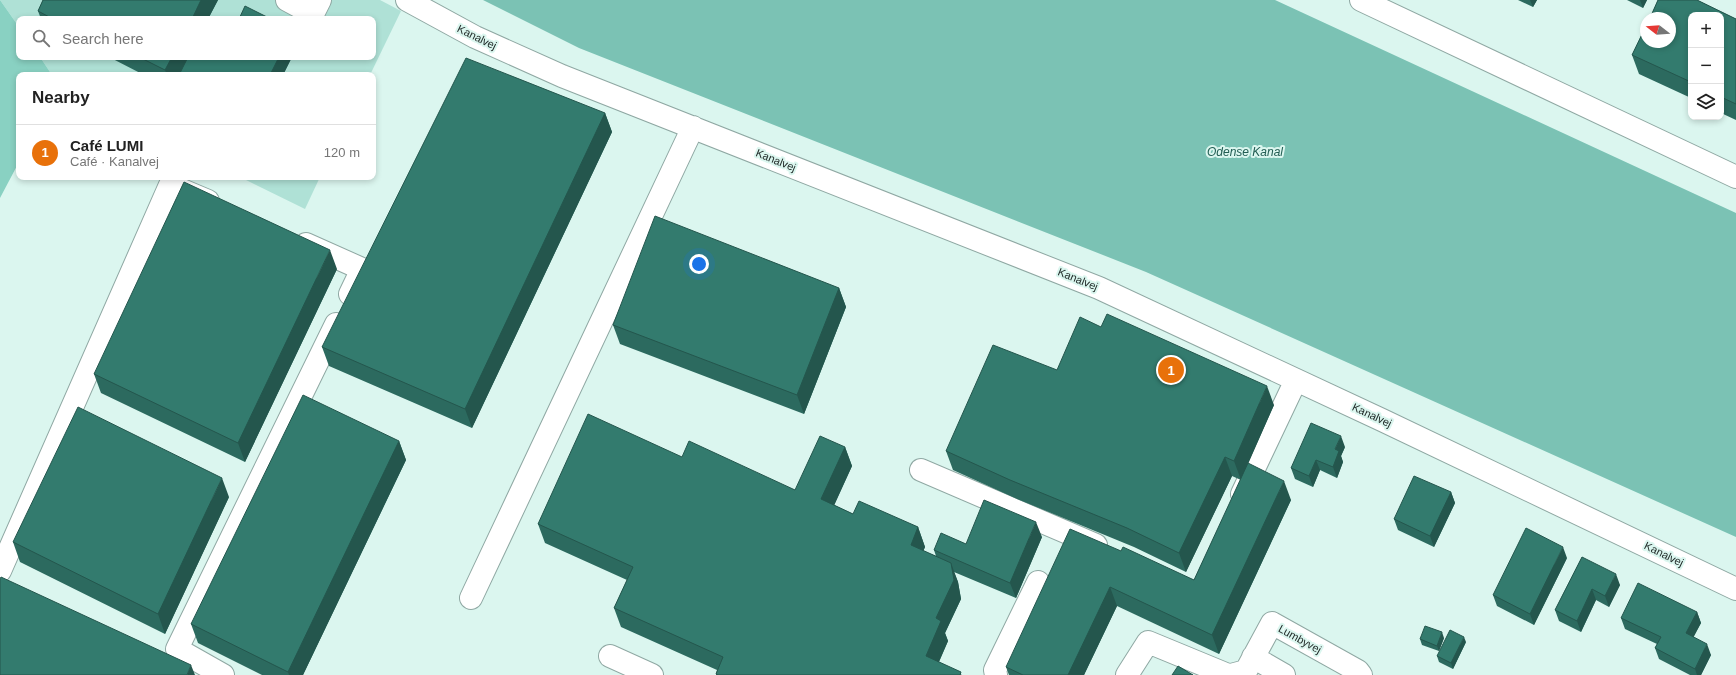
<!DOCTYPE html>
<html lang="en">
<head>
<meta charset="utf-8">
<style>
	body { margin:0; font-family:Arial,sans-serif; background:#f6f6f6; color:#222 }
	.controls { position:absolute; right:12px; top:12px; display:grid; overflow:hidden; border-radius:8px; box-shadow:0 2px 6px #0003 }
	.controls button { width:36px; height:36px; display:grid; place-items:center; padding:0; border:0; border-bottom:1px solid #e0e0e0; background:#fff; color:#222; font:20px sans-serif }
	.compass { position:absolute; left:1640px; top:12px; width:36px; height:36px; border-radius:50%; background:#fff; box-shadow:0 2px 6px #0003; rotate:287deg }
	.you { position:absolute; left:699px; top:264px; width:14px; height:14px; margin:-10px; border:3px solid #fff; border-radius:50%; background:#1a73e8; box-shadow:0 0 0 6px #1a73e833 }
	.badge { display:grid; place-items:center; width:26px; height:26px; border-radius:50%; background:#377b6f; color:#fff; font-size:13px; font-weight:700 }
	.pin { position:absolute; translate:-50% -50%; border:2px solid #fff; box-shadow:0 1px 4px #0006 }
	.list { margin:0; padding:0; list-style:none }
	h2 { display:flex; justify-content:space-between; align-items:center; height:52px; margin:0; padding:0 16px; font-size:17px }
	h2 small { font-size:13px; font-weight:400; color:#767676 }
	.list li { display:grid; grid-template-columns:26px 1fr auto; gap:12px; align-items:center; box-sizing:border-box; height:56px; padding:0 16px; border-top:1px solid #e0e0e0 }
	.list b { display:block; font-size:15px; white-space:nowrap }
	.list p { margin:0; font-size:13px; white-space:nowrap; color:#767676 }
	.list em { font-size:13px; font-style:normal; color:#767676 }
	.icon { flex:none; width:22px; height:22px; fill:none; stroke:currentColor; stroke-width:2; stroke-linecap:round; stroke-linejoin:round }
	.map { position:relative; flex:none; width:1736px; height:675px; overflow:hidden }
	.search { position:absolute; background:#fff; box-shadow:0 2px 6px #0003; left:16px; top:16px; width:360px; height:44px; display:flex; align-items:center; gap:10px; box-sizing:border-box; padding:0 14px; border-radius:8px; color:#767676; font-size:15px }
	.panel { position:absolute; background:#fff; box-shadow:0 2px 6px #0003; left:16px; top:72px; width:360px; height:108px; border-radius:8px }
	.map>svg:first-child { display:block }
	.green { fill:#afe1d6 }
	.forest { fill:#89d1c2 }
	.water { fill:#7bc2b4 }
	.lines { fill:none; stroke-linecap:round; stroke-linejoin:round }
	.minor-casing { stroke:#8fa8a3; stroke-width:24 }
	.minor { stroke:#fff; stroke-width:22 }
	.wall { fill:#2c6a5f }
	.shaded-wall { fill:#24564d }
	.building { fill:#337b6e; stroke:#24564d }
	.labels { text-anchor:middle; stroke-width:4; stroke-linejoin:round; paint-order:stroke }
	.street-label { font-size:11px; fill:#212b29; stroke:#dbf6ef }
	.water-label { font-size:12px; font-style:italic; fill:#225d53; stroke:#dbf6ef }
</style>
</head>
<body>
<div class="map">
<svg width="1736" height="675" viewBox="0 0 1736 675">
	<rect width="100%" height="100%" fill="#dbf6ef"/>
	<!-- green -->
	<path class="green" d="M 0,0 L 380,0 L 401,11 L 370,75 L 52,75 L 40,57 L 373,57 L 373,19 L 19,19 L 19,27 Z
		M 240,177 L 320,177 L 305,209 Z"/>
	<!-- forest -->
	<path class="forest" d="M 0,0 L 19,27 L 19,57 L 40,57 L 52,75 L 19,75 L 19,162 L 0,198 Z"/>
	<!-- water -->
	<path class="water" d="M 483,0 L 1275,0 L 1736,213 L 1736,537 L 1146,272 L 579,48 Z"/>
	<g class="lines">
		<!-- minor casing -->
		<g class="minor-casing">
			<path id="minor" d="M 287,0 L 313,14 L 320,0
				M 407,0 L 475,37 L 562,76 L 1099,288 L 1382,420 L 1736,589
				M 1361,0 L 1736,177
				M 306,244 L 362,269 L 350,294
				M 921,470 L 1096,545
				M 1242,494 L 1296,380
				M 0,571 L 170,185 L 208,201
				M 471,598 L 693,127
				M 610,656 L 652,675
				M 1253,657 L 1284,675
				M 223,675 L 177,649 L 336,324
				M 996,675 L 995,670 L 1038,582
				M 1127,675 L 1148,642 L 1228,675
				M 1231,675 L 1246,671 L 1272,623 L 1358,671 L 1361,675"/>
		</g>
		<!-- minor -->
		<use href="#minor" class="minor"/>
	</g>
	<!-- wall -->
	<path class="wall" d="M 43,0 L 218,0 L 208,19 L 41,19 L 38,11 Z
		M 1518,0 L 1537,0 L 1533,7 Z
		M 1627,0 L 1647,0 L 1643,8 Z
		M 1658,0 L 1697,0 L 1736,19 L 1736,120 L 1721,113 L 1721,15 L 1691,15 L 1691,98 L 1639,74 L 1632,55 L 1646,26 L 1646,42 L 1670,42 L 1670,18 L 1650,18 Z
		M 109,57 L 292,57 L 283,75 L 144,75 Z
		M 605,113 L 612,132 L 472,428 L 329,366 L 322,347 Z
		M 337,269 L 245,462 L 101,393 L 94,374 Z
		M 839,288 L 846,307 L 804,414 L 620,344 L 613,325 Z
		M 1057,370 L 1274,405 L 1244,472 L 1291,500 L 1219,654 L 1117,606 L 1084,675 L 1009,675 L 1006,667 L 1121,551 L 1194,580 L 1241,480 L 1232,476 L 1186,572 L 1134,547 L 1017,499 L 953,470 L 946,451 Z
		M 399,441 L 406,460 L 303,675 L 262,675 L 198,643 L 191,624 Z
		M 845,447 L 852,466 L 834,505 L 853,514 L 918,527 L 925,547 L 923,551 L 936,556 L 934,550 L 966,544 L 1042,537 L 1016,598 L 954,572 L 958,582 L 961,599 L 945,633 L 948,641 L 939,662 L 962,675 L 716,675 L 716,674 L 717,670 L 621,627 L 614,608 L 627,580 L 545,543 L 538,524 L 682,457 L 795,490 Z
		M 1345,447 L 1341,456 L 1343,462 L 1337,478 L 1320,470 L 1313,487 L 1295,479 L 1291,468 Z
		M 1451,492 L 1455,503 L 1434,547 L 1398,530 L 1394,519 Z
		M 229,497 L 165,634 L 20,562 L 13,542 Z
		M 1582,557 L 1620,585 L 1609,607 L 1596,600 L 1581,632 L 1559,621 L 1555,610 Z
		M 1567,558 L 1534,625 L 1497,606 L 1493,595 Z
		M 1697,612 L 1701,623 L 1693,637 L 1711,655 L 1701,675 L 1690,675 L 1659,659 L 1655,648 L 1657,644 L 1625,629 L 1621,618 Z
		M 1444,638 L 1439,651 L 1422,645 L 1420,639 Z
		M 1466,642 L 1453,669 L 1439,662 L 1437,656 Z"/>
	<!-- shaded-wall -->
	<path class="shaded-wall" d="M 201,0 L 218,0 L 208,19 L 192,19 Z
		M 1530,0 L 1537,0 L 1533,7 Z
		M 1640,0 L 1647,0 L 1643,8 Z
		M 172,57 L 189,57 L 180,75 L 167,75 L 165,70 Z
		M 279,57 L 292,57 L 283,75 L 270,75 Z
		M 605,113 L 612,132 L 472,428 L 465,409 Z
		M 330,250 L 337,269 L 245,462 L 238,443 Z
		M 839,288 L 846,307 L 804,414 L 797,395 Z
		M 1267,386 L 1274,405 L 1241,480 L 1234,461 Z
		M 1341,436 L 1345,447 L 1341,456 L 1343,462 L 1337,478 L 1333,467 L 1335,449 Z
		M 399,441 L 406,460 L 303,675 L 289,675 L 288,672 Z
		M 845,447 L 852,466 L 828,519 L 821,499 Z
		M 1225,457 L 1232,476 L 1186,572 L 1179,553 Z
		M 1316,460 L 1320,470 L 1313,487 L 1309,476 Z
		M 222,478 L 229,497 L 165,634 L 158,614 Z
		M 1284,481 L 1291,500 L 1219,654 L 1212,635 Z
		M 1451,492 L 1455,503 L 1434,547 L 1430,536 Z
		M 1036,522 L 1042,537 L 1016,598 L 1010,583 Z
		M 918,527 L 925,547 L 918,564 L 911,545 Z
		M 1563,547 L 1567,558 L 1534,625 L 1530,614 Z
		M 951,563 L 958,582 L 961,599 L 945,633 L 948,641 L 933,675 L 926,656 Z
		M 1616,574 L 1620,585 L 1609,607 L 1605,596 Z
		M 1110,587 L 1117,606 L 1084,675 L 1068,675 Z
		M 1592,589 L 1596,600 L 1581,632 L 1577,621 Z
		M 1697,612 L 1701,623 L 1690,644 L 1686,633 Z
		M 1442,632 L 1444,638 L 1439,651 L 1437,646 Z
		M 1464,637 L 1466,642 L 1453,669 L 1451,663 Z
		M 1707,644 L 1711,655 L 1701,675 L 1697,675 L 1695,669 Z
		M 191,665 L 195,675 L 187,675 Z"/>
	<!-- building -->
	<path class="building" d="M 43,0 L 201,0 L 192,19 L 53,19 L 38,11 Z
		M 1658,0 L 1697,0 L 1736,19 L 1736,104 L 1721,97 L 1721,15 L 1691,15 L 1691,82 L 1632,55 L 1646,26 L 1646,42 L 1670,42 L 1670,18 L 1650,18 Z
		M 245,6 L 271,19 L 239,19 Z
		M 139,57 L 172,57 L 165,70 Z
		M 188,57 L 279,57 L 270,75 L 179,75 Z
		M 466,58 L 605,113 L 465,409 L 322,347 Z
		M 184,182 L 330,250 L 238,443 L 94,374 Z
		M 655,216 L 839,288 L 797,395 L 613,325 Z
		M 1107,314 L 1267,386 L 1234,461 L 1225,457 L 1179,553 L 1127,528 L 1010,480 L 946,451 L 993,345 L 1057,370 L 1080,317 L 1101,327 Z
		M 303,395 L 399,441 L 288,672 L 191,624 Z
		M 78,407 L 222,478 L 158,614 L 13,542 Z
		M 588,414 L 682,457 L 689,441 L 795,490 L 820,436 L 845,447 L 821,499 L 853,514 L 859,501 L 918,527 L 911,545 L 951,563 L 954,580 L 936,618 L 941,621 L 926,656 L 961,672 L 960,675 L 718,675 L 716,674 L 723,657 L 614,608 L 633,567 L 538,524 Z
		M 1311,423 L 1341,436 L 1335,449 L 1339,451 L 1333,467 L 1316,460 L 1309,476 L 1291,468 Z
		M 1248,463 L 1284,481 L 1212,635 L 1110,587 L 1068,675 L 1023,675 L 1006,667 L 1070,529 L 1121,551 L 1123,547 L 1194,580 Z
		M 1414,476 L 1451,492 L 1430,536 L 1394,519 Z
		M 984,500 L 1036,522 L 1010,583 L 934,550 L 941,533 L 966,544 Z
		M 1526,528 L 1563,547 L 1530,614 L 1493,595 Z
		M 1582,557 L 1616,574 L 1605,596 L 1592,589 L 1577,621 L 1555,610 Z
		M 1,577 L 191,665 L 187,675 L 0,675 L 0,579 Z
		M 1638,583 L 1697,612 L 1686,633 L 1707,644 L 1695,669 L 1655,648 L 1661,637 L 1621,618 Z
		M 1425,626 L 1442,632 L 1437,646 L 1420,639 Z
		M 1450,630 L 1464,637 L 1451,663 L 1437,656 Z
		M 1178,666 L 1193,675 L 1172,675 Z"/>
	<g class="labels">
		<!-- street labels -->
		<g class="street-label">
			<text transform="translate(477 37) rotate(26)" y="4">Kanalvej</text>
			<text transform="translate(776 160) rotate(22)" y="4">Kanalvej</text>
			<text transform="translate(1078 279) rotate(22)" y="4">Kanalvej</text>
			<text transform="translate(1372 415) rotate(25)" y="4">Kanalvej</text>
			<text transform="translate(1664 554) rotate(26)" y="4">Kanalvej</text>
			<text transform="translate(1300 639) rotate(29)" y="4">Lumbyvej</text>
		</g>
		<!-- water labels -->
		<g class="water-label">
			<text x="1245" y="156">Odense Kanal</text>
		</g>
	</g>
</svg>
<div class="controls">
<button>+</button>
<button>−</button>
<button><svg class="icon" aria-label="layers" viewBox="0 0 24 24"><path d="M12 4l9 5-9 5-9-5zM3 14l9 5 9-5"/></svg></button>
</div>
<svg class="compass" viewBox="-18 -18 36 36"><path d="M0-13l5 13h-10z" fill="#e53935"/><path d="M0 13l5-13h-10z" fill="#767676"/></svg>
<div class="you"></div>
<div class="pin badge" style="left:1171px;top:370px;background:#e8710a">1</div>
<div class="search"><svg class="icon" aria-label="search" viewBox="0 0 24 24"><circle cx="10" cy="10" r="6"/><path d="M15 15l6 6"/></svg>Search here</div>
<section class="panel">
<h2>Nearby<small></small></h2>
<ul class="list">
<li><span class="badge" style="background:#e8710a">1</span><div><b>Café LUMI</b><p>Café · Kanalvej</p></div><em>120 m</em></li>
</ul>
</section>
</div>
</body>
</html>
